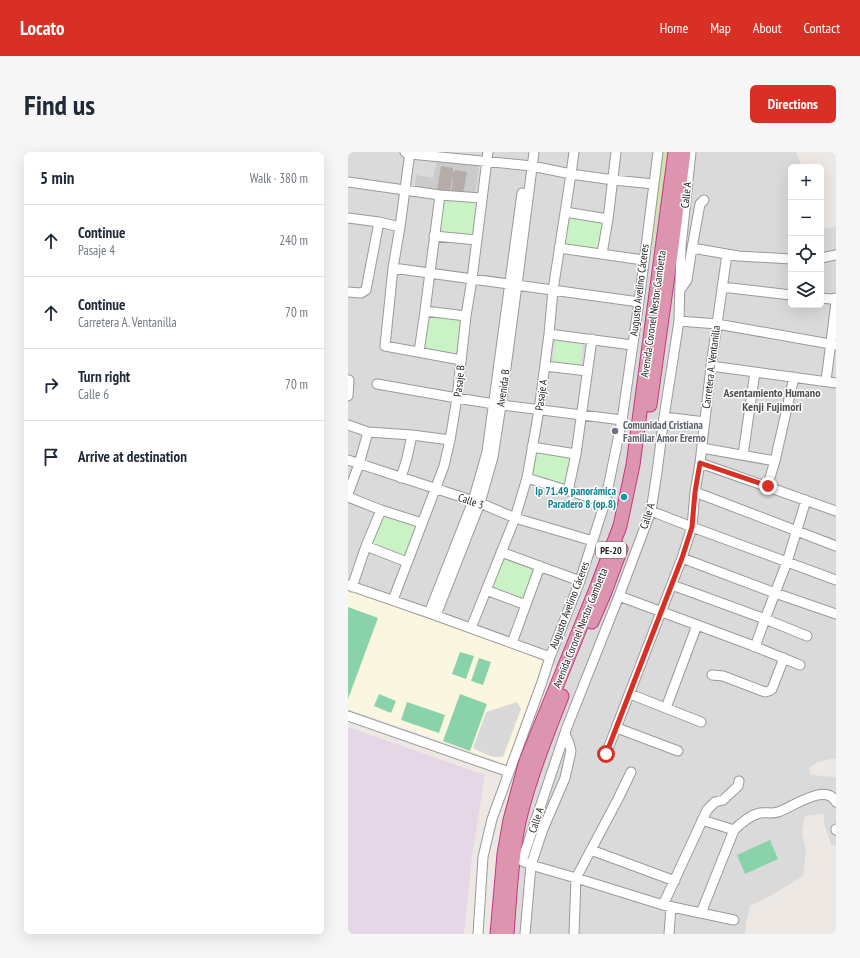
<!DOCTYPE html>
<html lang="en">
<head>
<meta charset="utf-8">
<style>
	body { margin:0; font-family:"PT Sans Narrow",sans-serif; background:#f6f6f7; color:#1f2937 }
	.controls { position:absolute; right:12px; top:12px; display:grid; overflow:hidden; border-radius:6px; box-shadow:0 4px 16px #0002 }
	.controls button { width:36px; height:36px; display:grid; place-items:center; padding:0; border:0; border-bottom:1px solid #e0e1e3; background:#fff; color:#1f2937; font:20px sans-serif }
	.stop { position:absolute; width:12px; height:12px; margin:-9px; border:3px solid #d93025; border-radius:50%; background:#fff }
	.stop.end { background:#d93025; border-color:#fff; box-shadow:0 1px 4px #0008 }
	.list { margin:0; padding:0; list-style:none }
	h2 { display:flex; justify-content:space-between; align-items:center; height:52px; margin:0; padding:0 16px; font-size:17px }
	h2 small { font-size:13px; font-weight:400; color:#747a83 }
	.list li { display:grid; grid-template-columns:26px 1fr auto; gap:12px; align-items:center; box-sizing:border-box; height:72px; padding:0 16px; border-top:1px solid #e0e1e3 }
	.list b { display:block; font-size:15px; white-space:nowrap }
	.list p { margin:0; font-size:13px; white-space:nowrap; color:#747a83 }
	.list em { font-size:13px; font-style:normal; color:#747a83 }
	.icon { flex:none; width:22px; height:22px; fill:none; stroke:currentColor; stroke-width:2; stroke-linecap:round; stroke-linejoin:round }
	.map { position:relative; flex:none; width:488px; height:782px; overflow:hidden; border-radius:6px }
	header { display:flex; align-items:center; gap:24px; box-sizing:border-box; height:56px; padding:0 20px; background:#d93025; color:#fff }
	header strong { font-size:19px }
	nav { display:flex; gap:22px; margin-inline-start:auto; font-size:14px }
	.intro { display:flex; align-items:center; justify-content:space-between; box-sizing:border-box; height:96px; padding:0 24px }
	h1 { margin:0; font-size:28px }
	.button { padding:10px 18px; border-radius:6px; background:#d93025; color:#fff; font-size:14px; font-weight:700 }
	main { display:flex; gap:24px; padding:0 24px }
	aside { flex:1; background:#fff; border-radius:6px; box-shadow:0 4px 16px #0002 }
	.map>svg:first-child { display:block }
	.residential { fill:#dbdada }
	.industrial { fill:#e5d7e5 }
	.education { fill:#fbf6df }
	.religious { fill:#cbcbcb }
	.grass { fill:#d1e2af }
	.park { fill:#caf3c5 }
	.pitch { fill:#8ad3aa }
	.parking { fill:#d9d9d9 }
	.building { fill:#b6adaa }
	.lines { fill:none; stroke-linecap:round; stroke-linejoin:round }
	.minor-casing { stroke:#9a9a9a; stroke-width:11 }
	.highway-casing { stroke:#c43882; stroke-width:15 }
	.minor { stroke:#fff; stroke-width:9 }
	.highway { stroke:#dc94af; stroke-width:13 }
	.route { stroke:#d93025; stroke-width:5 }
	.worship-dot { fill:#6b7280; stroke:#fff; stroke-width:1.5 }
	.culture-dot { fill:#0f9aa8; stroke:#fff; stroke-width:1.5 }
	.labels { text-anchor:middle; stroke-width:3; stroke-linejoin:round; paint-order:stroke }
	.shield { fill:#fff; stroke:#616161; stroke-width:1 }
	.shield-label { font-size:10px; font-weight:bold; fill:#1d1d1d }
	.street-label { font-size:11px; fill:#1d1d1d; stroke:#fff }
	.worship-label { font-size:11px; font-weight:bold; fill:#5b616d; stroke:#fff; text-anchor:start }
	.culture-label { font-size:11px; font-weight:bold; fill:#0d838f; stroke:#fff; text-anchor:end }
	.neighbourhood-label { font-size:12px; font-weight:bold; fill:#505050; stroke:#fff }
</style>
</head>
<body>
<header>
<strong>Locato</strong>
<nav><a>Home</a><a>Map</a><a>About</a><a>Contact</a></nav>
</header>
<div class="intro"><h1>Find us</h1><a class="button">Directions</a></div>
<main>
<aside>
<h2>5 min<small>Walk · 380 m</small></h2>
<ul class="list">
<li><svg class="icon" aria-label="ahead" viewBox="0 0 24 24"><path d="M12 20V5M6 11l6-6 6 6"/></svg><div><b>Continue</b><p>Pasaje 4</p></div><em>240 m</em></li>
<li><svg class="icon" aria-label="ahead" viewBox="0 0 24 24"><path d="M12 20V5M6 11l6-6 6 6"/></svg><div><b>Continue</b><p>Carretera A. Ventanilla</p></div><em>70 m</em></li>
<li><svg class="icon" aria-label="right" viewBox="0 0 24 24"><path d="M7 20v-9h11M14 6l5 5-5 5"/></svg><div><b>Turn right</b><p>Calle 6</p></div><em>70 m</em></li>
<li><svg class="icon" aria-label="arrive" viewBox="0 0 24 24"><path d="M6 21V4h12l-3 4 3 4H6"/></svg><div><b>Arrive at destination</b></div></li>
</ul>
</aside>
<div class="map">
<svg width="488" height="782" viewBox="0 0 488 782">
	<rect width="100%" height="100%" fill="#ede8e4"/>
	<!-- residential -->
	<path class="residential" d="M 0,0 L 448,0 L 454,15 L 443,15 L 443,153 L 473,153 L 473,77 L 488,75 L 488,606 L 469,610 L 461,616 L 463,623 L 488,625 L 488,694 L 483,693 L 476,671 L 476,662 L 457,664 L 454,679 L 458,699 L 455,724 L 424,743 L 402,754 L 398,771 L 397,782 L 155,782 L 161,708 L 219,519 L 198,509 L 0,438 Z"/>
	<!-- industrial -->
	<path class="industrial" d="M 0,575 L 137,623 L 124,704 L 116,782 L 0,782 Z"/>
	<!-- education -->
	<path class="education" d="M 0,438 L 198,509 L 159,612 L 0,557 Z"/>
	<!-- religious -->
	<path class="religious" d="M 89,9 L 130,14 L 131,16 L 127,42 L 67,37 L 68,23 L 85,26 Z"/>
	<!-- grass -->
	<path class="grass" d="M 315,0 L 322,0 L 316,43 L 311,58 L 304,101 L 301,101 Z"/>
	<!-- park -->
	<path class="park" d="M 94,45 L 131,48 L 125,85 L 91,81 Z
		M 219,65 L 256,71 L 252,99 L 216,93 Z
		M 79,162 L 114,165 L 111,201 L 109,203 L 76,197 Z
		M 208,185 L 233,188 L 235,191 L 232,214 L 230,215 L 208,212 L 205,210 Z
		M 187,298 L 224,304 L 219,336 L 182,326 Z
		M 34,363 L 70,373 L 58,407 L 23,392 Z
		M 156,404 L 188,416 L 178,448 L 143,437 L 153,406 Z"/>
	<!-- pitch -->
	<path class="pitch" d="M 0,455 L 30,466 L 0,547 Z
		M 112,500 L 126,504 L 118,527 L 104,522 Z
		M 131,506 L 143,510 L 135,533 L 123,529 Z
		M 31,542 L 48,549 L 43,561 L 26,554 Z
		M 112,542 L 139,552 L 122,599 L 95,589 Z
		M 59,550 L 97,563 L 91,581 L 53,568 Z
		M 422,688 L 430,707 L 397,722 L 389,703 Z"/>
	<!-- parking -->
	<path class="parking" d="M 169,550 L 173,557 L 155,605 L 146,605 L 139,603 L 125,596 L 138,560 Z"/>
	<!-- building -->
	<path class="building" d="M 93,14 L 105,16 L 105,20 L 106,20 L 107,18 L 119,20 L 115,42 L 103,40 L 105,27 L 104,27 L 102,40 L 89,38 Z"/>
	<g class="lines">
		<!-- minor casing -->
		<g class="minor-casing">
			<path id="minor" d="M 57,0 L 62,2 L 184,14 L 223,22 L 265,28 L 306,32
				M 62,0 L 52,75 L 45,116 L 37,194 L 113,208
				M 343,0 L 333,95 L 331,169 L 316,265 L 309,320 L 303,359 L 271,444 L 219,575 L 174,709 L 183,713 L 228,726 L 315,753 L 386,768
				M 0,30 L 92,43 L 133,46
				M 217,60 L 260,67
				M 0,66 L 31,70 L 52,75
				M 86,84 L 129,88
				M 211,96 L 295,108
				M 344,96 L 390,104 L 443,107
				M 254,102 L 260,67 L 268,0
				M 473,106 L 488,103
				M 45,116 L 291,150
				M 374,135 L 443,143
				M 332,138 L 339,128 L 344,96 L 352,52 L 356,48
				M 0,140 L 13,141 L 18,138 L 31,70
				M 473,146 L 483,147 L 488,146
				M 77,159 L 118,164
				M 331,169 L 369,172 L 488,193
				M 201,182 L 284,193
				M 71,200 L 77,159 L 92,43
				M 197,214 L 239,219
				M 363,214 L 488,231
				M 478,229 L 488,150
				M 29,232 L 109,246 L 146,252 L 274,268
				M 0,244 L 1,228
				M 316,265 L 357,270
				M 0,273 L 20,280 L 64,283 L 102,288
				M 184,295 L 228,302
				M 354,296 L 427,309
				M 395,303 L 407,220
				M 0,308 L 132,351 L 167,366 L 245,389
				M 352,311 L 488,359
				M 53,326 L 59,306 L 64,283
				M 179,326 L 257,350
				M 419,335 L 427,309 L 446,225
				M 220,339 L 228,302 L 244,187
				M 347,340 L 488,394
				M 0,342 L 11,312 L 20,280
				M 0,345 L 33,358 L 74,371
				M 303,359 L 344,375 L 488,428
				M 18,394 L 59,410
				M 153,400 L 232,429
				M 334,406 L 427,441 L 488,462
				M 0,433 L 81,461 L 202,505
				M 324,433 L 417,467 L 459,484
				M 4,435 L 18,394 L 33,358
				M 138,438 L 178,453
				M 271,444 L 403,493 L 452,513
				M 45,448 L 96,314 L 102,288 L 109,246 L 118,164 L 124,127 L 140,0
				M 81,461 L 125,349 L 139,300 L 174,41
				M 88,463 L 132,351 L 145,305 L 153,253 L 169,133 L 186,0
				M 123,476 L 167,366 L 179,326 L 191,258 L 201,182 L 205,138 L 223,22 L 226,0
				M 164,491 L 192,414
				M 407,495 L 417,467 L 439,410 L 458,348
				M 364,523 L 375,524 L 417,540 L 421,539 L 424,537 L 436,506
				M 282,542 L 353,570
				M 318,556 L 349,473
				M 0,564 L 161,620
				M 269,576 L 330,599
				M 258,602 L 334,406 L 344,375 L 347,340 L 352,311 L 363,214 L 379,102
				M 354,668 L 386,678
				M 488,678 L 488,677
				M 243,698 L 327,729
				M 315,753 L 359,658 L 367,650 L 375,648 L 390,634 L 391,629
				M 353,761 L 386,678 C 393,671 402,663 412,661 C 418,660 424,662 430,660 C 445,655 478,630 488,650
				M 130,782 L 135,705 L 144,667 L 194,530 L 202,505 L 232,429 L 257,350 L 274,268 L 291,150 L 310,0
				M 177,782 L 183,713 L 195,677 L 217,626 L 223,599 L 221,591 L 217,582
				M 226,782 L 228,726 L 270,647 L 283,620
				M 321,782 L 323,755"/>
		</g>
		<!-- highway casing -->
		<g class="highway-casing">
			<path id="highway" d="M 302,253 L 324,94 L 336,0
				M 244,470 L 257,440 L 273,397
				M 149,782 L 156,702 L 162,668 L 178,609 L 248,437 L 272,374 L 285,313 L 327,0
				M 159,782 C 162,745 163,707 171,670 C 181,627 198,585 214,544"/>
		</g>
		<!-- minor -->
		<use href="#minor" class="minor"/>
		<!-- highway -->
		<use href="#highway" class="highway"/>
	</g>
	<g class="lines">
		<!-- route -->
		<path class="route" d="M 258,602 L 334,406 L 344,375 L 347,340 L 352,311 L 420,334"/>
	</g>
	<!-- markers -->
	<circle class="worship-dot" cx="267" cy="279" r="4"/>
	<circle class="culture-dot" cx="276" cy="345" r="4"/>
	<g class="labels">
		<!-- shield labels -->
		<rect class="shield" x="248" y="390" width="30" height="16" rx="3"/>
		<g class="shield-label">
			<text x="263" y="402">PE-20</text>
		</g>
		<!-- street labels -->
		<g class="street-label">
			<text transform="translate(338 43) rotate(-84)" y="4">Calle A</text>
			<text transform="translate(291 138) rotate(-83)" y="4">Augusto Avelino Cáceres</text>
			<text transform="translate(305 162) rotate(-82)" y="4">Avenida Coronel Nestor Gambetta</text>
			<text transform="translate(363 215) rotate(-83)" y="4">Carretera A. Ventanilla</text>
			<text transform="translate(111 229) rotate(-84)" y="4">Pasaje B</text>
			<text transform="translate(155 236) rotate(-82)" y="4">Avenida B</text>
			<text transform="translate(193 243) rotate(-82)" y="4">Pasaje A</text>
			<text transform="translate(123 349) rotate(19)" y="4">Calle 3</text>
			<text transform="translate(299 364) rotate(-73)" y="4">Calle A</text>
			<text transform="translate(221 453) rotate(-69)" y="4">Augusto Avelino Cáceres</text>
			<text transform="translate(232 476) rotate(-68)" y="4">Avenida Coronel Nestor Gambetta</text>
			<text transform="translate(188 668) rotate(-71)" y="4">Calle A</text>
		</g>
		<!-- worship labels -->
		<g class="worship-label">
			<text x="275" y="277">Comunidad Cristiana<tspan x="275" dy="13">Familiar Amor Ererno</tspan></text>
		</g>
		<!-- culture labels -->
		<g class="culture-label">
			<text x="268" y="343">Ip 71.49 panorámica<tspan x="268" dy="13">Paradero 8 (op.8)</tspan></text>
		</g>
		<!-- neighbourhood labels -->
		<g class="neighbourhood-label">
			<text x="424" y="245">Asentamiento Humano<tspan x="424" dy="14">Kenji Fujimori</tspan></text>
		</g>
	</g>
</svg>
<div class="controls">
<button>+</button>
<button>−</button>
<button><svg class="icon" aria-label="locate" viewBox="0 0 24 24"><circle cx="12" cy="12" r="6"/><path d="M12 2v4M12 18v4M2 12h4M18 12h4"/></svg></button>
<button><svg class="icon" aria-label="layers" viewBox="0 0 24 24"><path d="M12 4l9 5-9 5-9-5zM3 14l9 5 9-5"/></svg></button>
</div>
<div class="stop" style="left:258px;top:602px"></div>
<div class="stop end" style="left:420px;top:334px"></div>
</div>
</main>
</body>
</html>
